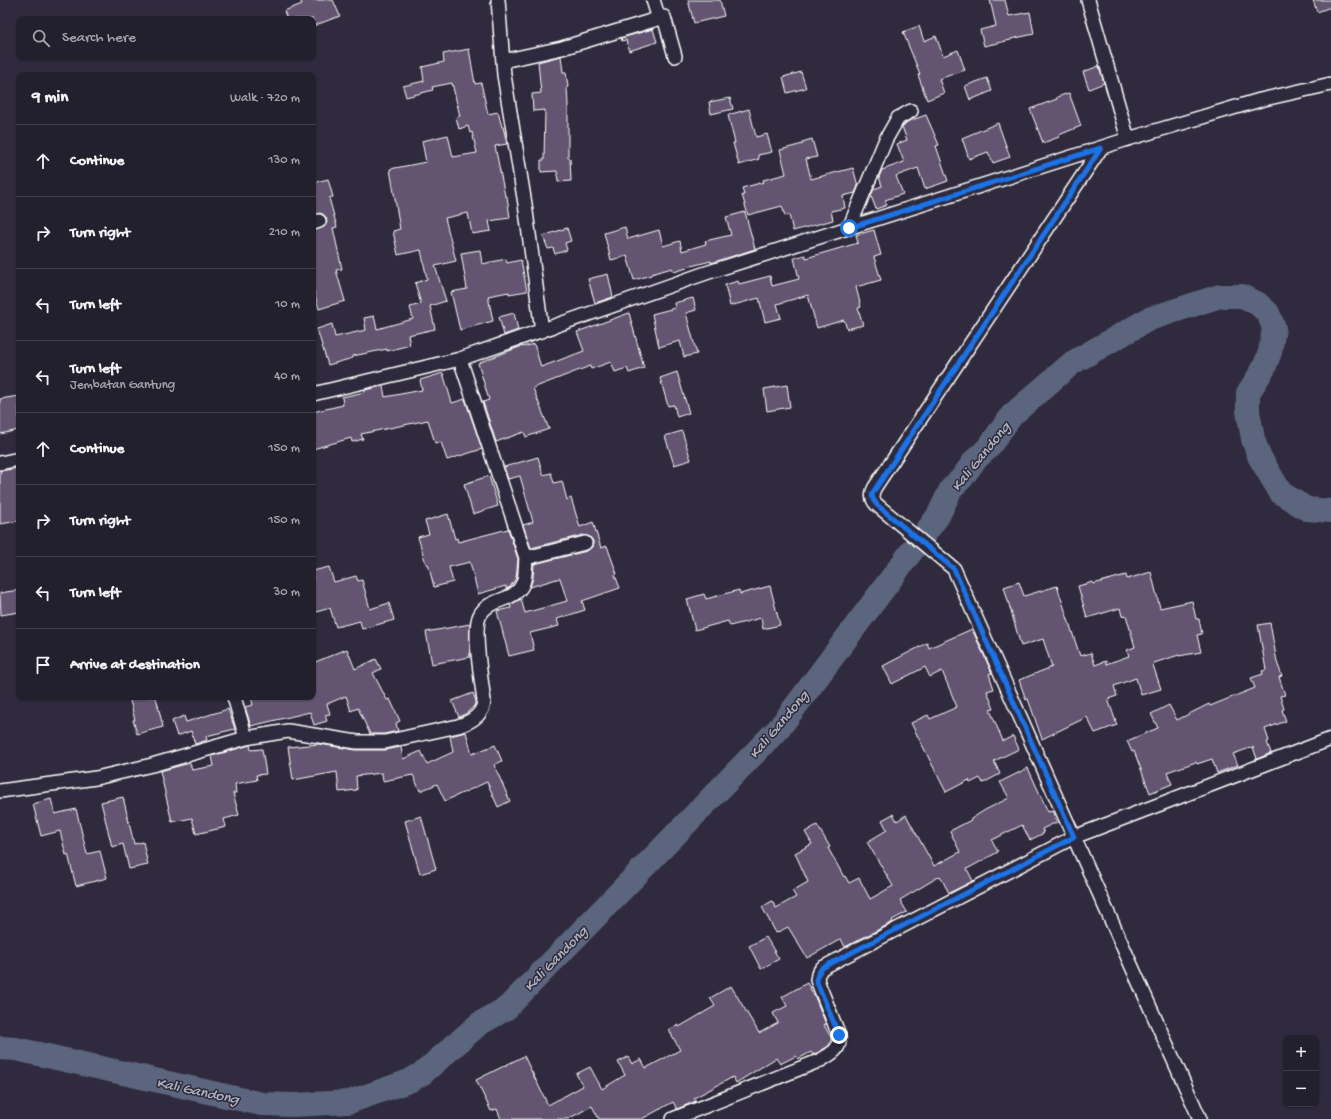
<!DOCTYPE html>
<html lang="en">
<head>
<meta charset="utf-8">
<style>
	body { margin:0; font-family:"Gochi Hand",sans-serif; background:#2b2836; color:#f1f3f6 }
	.controls { position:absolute; right:12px; bottom:12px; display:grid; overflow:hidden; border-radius:8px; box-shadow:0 1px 3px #0004 }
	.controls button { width:36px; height:36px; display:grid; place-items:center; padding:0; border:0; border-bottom:1px solid #403e4a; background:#23202e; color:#f1f3f6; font:20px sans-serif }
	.stop { position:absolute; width:12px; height:12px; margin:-9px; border:3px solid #1a73e8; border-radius:50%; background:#fff }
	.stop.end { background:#1a73e8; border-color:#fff; box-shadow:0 1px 4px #0008 }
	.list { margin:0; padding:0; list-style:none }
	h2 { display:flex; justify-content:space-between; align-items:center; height:52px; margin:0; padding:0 16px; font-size:17px }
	h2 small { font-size:13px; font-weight:400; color:#a3a3aa }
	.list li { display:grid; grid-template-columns:26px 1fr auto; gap:12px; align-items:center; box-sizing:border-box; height:72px; padding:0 16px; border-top:1px solid #403e4a }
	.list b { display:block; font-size:15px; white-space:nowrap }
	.list p { margin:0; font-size:13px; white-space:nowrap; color:#a3a3aa }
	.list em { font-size:13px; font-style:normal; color:#a3a3aa }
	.icon { flex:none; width:22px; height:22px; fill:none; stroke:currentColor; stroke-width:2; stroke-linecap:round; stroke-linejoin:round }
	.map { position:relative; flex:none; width:1331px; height:1119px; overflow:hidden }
	.search { position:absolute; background:#23202e; box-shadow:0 1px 3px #0004; left:16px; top:16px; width:300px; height:44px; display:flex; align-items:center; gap:10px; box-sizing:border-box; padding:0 14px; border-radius:8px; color:#a3a3aa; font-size:15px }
	.panel { position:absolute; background:#23202e; box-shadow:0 1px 3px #0004; left:16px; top:72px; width:300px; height:628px; border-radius:8px }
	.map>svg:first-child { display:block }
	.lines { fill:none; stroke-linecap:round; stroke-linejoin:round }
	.river { stroke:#5b657e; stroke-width:24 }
	.building { fill:#635571; stroke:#fff }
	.minor-casing { stroke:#fff; stroke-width:16 }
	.minor { stroke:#2f2a3d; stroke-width:13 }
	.route { stroke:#1a73e8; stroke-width:5 }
	.labels { text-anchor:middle; stroke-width:3; stroke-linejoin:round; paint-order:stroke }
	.water-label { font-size:15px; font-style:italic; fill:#adb2be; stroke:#2f2a3d }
</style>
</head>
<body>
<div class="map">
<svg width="1331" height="1119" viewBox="0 0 1331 1119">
	<rect width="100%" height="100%" fill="#2f2a3d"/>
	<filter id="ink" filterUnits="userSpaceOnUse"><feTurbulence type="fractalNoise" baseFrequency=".025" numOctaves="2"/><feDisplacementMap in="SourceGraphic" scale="8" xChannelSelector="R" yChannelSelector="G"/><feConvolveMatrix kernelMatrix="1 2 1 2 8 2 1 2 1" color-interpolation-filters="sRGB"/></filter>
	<g filter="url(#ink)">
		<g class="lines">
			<!-- river -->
			<path class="river" d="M 0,1048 L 16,1049 L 262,1104 L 293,1105 L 349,1102 L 409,1081 L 423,1073 L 479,1024 L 507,1008 L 780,727 L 938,516 L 951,489 L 962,478 L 975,460 L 988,448 L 1012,415 L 1072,363 L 1149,319 L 1220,296 L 1242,296 L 1257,303 L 1268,313 L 1274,328 L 1270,352 L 1264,368 L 1248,393 L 1248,411 L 1253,439 L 1259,456 L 1281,493 L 1307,509 L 1331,511"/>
		</g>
		<!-- building -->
		<path class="building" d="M 300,0 L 333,0 L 340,16 L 313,26 L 313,19 L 287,19 L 284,11 L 302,4 Z
			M 688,0 L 720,0 L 724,16 L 694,23 Z
			M 990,0 L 1005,0 L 1009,16 L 1030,12 L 1034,34 L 1011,39 L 1011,40 L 984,46 L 980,30 L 996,26 Z
			M 1313,0 L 1331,0 L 1331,7 L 1317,12 Z
			M 919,26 L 924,41 L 936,36 L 943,56 L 958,50 L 965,70 L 939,79 L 944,93 L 927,100 L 918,75 L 920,74 L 903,32 Z
			M 653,29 L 657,42 L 629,51 L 626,40 L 622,41 L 621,38 Z
			M 469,49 L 475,84 L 481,83 L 488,114 L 498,112 L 502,127 L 503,127 L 507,144 L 495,146 L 505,196 L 507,196 L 510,218 L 489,221 L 491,231 L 472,234 L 468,213 L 445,218 L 456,261 L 435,266 L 446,301 L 430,306 L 435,329 L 408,335 L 410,345 L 387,351 L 387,349 L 353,356 L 353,358 L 328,365 L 317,329 L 332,324 L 335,337 L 366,330 L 364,318 L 374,316 L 377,329 L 413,319 L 410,307 L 421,304 L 415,283 L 427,279 L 421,250 L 398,255 L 393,231 L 400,229 L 390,169 L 426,162 L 422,141 L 448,135 L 453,157 L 477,153 L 472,132 L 470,133 L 468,126 L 459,129 L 456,117 L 460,116 L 452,83 L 432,87 L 433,90 L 406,97 L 403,86 L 424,81 L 422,67 L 444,62 L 443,54 Z
			M 561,56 L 563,72 L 566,72 L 568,87 L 567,87 L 568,105 L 568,158 L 570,158 L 571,181 L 558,182 L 557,171 L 541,172 L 541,160 L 544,160 L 545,110 L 533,111 L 532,94 L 541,93 L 538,62 Z
			M 1099,66 L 1104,83 L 1089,89 L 1083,72 Z
			M 801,72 L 806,88 L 787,93 L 783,77 Z
			M 987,78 L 992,91 L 970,100 L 965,86 Z
			M 1069,93 L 1081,126 L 1059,135 L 1059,137 L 1043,143 L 1030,109 L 1057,99 L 1057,97 Z
			M 730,98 L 733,109 L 711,114 L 709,102 Z
			M 749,109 L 756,137 L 767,134 L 772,152 L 758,155 L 759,159 L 739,165 L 733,143 L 735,143 L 728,115 Z
			M 926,115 L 939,145 L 936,146 L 948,181 L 925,189 L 918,168 L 896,176 L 903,194 L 885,200 L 887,205 L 876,209 L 871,196 L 874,189 L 882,186 L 879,177 L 882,170 L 904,162 L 897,144 L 907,140 L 902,127 L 907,122 Z
			M 998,123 L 1010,157 L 993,163 L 988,152 L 969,159 L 962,138 Z
			M 812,139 L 817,157 L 806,159 L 811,179 L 853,168 L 858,186 L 855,193 L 843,196 L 845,208 L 831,211 L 833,220 L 793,231 L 789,215 L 785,216 L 782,206 L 748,215 L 742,195 L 744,195 L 742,188 L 764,182 L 763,180 L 786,174 L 780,150 L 803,144 L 802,142 Z
			M 328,179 L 333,197 L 329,198 L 337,227 L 333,228 L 342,269 L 336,270 L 345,301 L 319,309 L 313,288 L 313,231 L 322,228 L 325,226 L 327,222 L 326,218 L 324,215 L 320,213 L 313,215 L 313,197 L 316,196 L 313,183 Z
			M 745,212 L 755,249 L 711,263 L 711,261 L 687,267 L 687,268 L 674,272 L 672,268 L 651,274 L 651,275 L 634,280 L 627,256 L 611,260 L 604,233 L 625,227 L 628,239 L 659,230 L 663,246 L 680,241 L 682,251 L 706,244 L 705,241 L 731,235 L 726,217 Z
			M 567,228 L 571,241 L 565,243 L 567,250 L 555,254 L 553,248 L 548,249 L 543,236 Z
			M 874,230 L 881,255 L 874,257 L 881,280 L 856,287 L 861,307 L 858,308 L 863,325 L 847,329 L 844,320 L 817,328 L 808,295 L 777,304 L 781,318 L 765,322 L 759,298 L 730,306 L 725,285 L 738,281 L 739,284 L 770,276 L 772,286 L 799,279 L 794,258 L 805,255 L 806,258 L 858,243 L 856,235 Z
			M 480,250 L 482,264 L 506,259 L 507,263 L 521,260 L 527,291 L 509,294 L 509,292 L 488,296 L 493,321 L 460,330 L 451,292 L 467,289 L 461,253 Z
			M 608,274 L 613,297 L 595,303 L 588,279 Z
			M 693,298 L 696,310 L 686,313 L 697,354 L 684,357 L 680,341 L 659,347 L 652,314 L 675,308 L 674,303 Z
			M 514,313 L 518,330 L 504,335 L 499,317 Z
			M 629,313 L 644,368 L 629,373 L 627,368 L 615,372 L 611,362 L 591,369 L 590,366 L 533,388 L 549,429 L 526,437 L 524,432 L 496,442 L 483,402 L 489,400 L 478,363 L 522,346 L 522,347 L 534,344 L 541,367 L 584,351 L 577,332 Z
			M 677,372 L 689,413 L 677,417 L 674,405 L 668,406 L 660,378 Z
			M 443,373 L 452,403 L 465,399 L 482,449 L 447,460 L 441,442 L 435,443 L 428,420 L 361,434 L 363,439 L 352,442 L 351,438 L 313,449 L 313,412 L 343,405 L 342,397 L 365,392 L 365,390 L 383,386 L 385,397 L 422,390 L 420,380 Z
			M 787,385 L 790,407 L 767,411 L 764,389 Z
			M 19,396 L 19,430 L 0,434 L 0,399 Z
			M 682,431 L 691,460 L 674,465 L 665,436 Z
			M 538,457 L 543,475 L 551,473 L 554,483 L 562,481 L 567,500 L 571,498 L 580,527 L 593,522 L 601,548 L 607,546 L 617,574 L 615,575 L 620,588 L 582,601 L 585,610 L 557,619 L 559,626 L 530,633 L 534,650 L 509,656 L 497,611 L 511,608 L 510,605 L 521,599 L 525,613 L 567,601 L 560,578 L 530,587 L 533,578 L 534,564 L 587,551 L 591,548 L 593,545 L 593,541 L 590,537 L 583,535 L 531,548 L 523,525 L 533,522 L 520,476 L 508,479 L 504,467 Z
			M 19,468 L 19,521 L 0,524 L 0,471 Z
			M 489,476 L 498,506 L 473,514 L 464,484 Z
			M 448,514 L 455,539 L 457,538 L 458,542 L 508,529 L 518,559 L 516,578 L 510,587 L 506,589 L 506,586 L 478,594 L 470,562 L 449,567 L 453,582 L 434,587 L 428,564 L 426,564 L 418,537 L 429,534 L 425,521 Z
			M 329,567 L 334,582 L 356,576 L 358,581 L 362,580 L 370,609 L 389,603 L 394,620 L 362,629 L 360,621 L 336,627 L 330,608 L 313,613 L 313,571 Z
			M 1151,572 L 1160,608 L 1192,601 L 1196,619 L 1199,619 L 1202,634 L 1197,635 L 1201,652 L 1179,656 L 1179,655 L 1154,663 L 1153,665 L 1161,689 L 1141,695 L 1136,678 L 1114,686 L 1117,696 L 1108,699 L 1117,725 L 1095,733 L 1087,717 L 1042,739 L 1028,699 L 1026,700 L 1019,680 L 1052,667 L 1043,639 L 1021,646 L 1004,587 L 1019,582 L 1024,596 L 1057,586 L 1080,656 L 1091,653 L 1095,665 L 1106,661 L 1106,664 L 1129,656 L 1127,650 L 1135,647 L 1126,615 L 1122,616 L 1120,608 L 1087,618 L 1078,586 L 1093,582 L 1093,584 L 1126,575 L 1127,579 Z
			M 770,586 L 780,625 L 763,629 L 761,618 L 730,626 L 728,621 L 695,630 L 687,599 L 704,594 L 706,599 L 739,590 L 740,594 Z
			M 19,590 L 19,612 L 1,615 L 0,593 Z
			M 1270,623 L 1277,662 L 1282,676 L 1279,677 L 1285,695 L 1280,696 L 1284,709 L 1282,710 L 1286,721 L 1265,729 L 1269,741 L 1267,742 L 1271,753 L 1257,759 L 1253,747 L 1233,754 L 1238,765 L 1217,773 L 1212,759 L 1197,764 L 1196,762 L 1167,772 L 1172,784 L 1150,793 L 1134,751 L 1132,752 L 1127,741 L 1158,728 L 1151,714 L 1169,705 L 1177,720 L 1209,704 L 1210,706 L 1255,688 L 1251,678 L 1263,674 L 1262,671 L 1266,670 L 1258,625 Z
			M 470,624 L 470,657 L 432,664 L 426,632 Z
			M 972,629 L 992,673 L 989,674 L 994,689 L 987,691 L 994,709 L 990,710 L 1003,741 L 1013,736 L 1019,749 L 994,761 L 1000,774 L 983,783 L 980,778 L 970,783 L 969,780 L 946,792 L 911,723 L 928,715 L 930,719 L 957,707 L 942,671 L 930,677 L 925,667 L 892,684 L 883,666 L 927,643 L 929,648 Z
			M 347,649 L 355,669 L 376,659 L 381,669 L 373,673 L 387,700 L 390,699 L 400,721 L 396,723 L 398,731 L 384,734 L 370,734 L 358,708 L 351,711 L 346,696 L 327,704 L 330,714 L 325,715 L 327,721 L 314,725 L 310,712 L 251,726 L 245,707 L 253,705 L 251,697 L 313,697 L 313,663 Z
			M 473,693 L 476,701 L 474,706 L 467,713 L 459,717 L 452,701 Z
			M 129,697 L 156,697 L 163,727 L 137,734 L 133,720 L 135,720 Z
			M 228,709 L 235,729 L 206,736 L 207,740 L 195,744 L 191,731 L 177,736 L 172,721 L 184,716 L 186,722 Z
			M 466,732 L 472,754 L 495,745 L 502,761 L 494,765 L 510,801 L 498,807 L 487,782 L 445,801 L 437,784 L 420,791 L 413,775 L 383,781 L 382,773 L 356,776 L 357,790 L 339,792 L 337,772 L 293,780 L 288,747 L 319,744 L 356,750 L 385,750 L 401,747 L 403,759 L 421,751 L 427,764 L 453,752 L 450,736 Z
			M 250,745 L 251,750 L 262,749 L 266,774 L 256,775 L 257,780 L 235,784 L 236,793 L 233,793 L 239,815 L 224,819 L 226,827 L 196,834 L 192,818 L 172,822 L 160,771 L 190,763 L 192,770 L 214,766 L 212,756 Z
			M 1028,768 L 1048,812 L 1052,811 L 1057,822 L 1042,829 L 1044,833 L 1030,840 L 1022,825 L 992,840 L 998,852 L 967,869 L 973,881 L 949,893 L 940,876 L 900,900 L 907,912 L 892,920 L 893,922 L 845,947 L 841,939 L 807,958 L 788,927 L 776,933 L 762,907 L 772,901 L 776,908 L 796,897 L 792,891 L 808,882 L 795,853 L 812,844 L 805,832 L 817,825 L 830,847 L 828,848 L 844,877 L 845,876 L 849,883 L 859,878 L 870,899 L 893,886 L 867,842 L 887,830 L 882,820 L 893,814 L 897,821 L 906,815 L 934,866 L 960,852 L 950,831 L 971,820 L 971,819 L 985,810 L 1009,798 L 1000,782 Z
			M 123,797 L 134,844 L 143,842 L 148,865 L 129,869 L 123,844 L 112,847 L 101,802 Z
			M 51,799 L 55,814 L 76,809 L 87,854 L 100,851 L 107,878 L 76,886 L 68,854 L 66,855 L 60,831 L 41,836 L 33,804 Z
			M 421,816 L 436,869 L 420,874 L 405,821 Z
			M 766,937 L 779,959 L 761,969 L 749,946 Z
			M 807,983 L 815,997 L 826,1024 L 824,1025 L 831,1038 L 830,1044 L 827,1047 L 817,1053 L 813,1055 L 811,1052 L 798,1059 L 796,1056 L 780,1064 L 776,1058 L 736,1083 L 733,1077 L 694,1098 L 696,1101 L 677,1109 L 673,1102 L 642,1119 L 599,1119 L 592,1106 L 568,1119 L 501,1119 L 497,1109 L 491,1111 L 476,1080 L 524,1056 L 548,1105 L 583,1086 L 576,1074 L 590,1067 L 602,1089 L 625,1075 L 618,1062 L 628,1057 L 632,1064 L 641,1059 L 646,1068 L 680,1050 L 669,1030 L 678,1025 L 679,1027 L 715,1006 L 710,998 L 731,986 L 759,1033 L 778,1023 L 773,1013 L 787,1006 L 782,997 Z"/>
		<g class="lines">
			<!-- minor casing -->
			<g class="minor-casing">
				<path id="minor" d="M 498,0 L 504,75 L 525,204 L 542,331
					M 653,0 L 659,19
					M 1088,0 L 1128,139
					M 503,61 L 562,48 L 664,17 L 675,56
					M 1101,148 L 875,487 C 871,494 871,499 877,505 L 954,569 L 1200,1119
					M 313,223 L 319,221
					M 849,228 L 886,139 L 898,118 L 911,111
					M 313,394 L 460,359 L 706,273 L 1128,139 L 1260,100 L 1331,84
					M 0,463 L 19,459
					M 526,558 L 585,543
					M 234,697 L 246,738
					M 0,791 L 96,778 L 152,765 L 246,738 L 288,731 L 357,742 L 385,742 L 458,726 C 471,722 483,715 484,701 C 482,683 472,629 480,615 C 489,597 515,603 523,583 C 526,576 525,566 526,558 L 460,359
					M 673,1119 L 821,1060 C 832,1053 841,1050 839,1035 L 817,980 L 818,974 L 822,968 L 1074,837 L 1331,739"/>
			</g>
			<!-- minor -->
			<use href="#minor" class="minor"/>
		</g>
	</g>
	<g class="lines" filter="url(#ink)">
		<!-- route -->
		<path class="route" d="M 839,1035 L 816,980 L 818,974 L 822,968 L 1074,837 L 954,569 L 877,505 L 873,499 L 872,494 L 1101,148 L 849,228"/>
	</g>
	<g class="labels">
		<!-- water labels -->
		<g class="water-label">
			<text transform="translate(980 456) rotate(-51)" y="5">Kali Gandong</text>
			<text transform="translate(778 724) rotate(-50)" y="5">Kali Gandong</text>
			<text transform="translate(555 958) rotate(-46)" y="5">Kali Gandong</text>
			<text transform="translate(198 1090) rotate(12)" y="5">Kali Gandong</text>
		</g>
	</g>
</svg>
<div class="controls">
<button>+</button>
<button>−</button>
</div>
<div class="stop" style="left:849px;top:228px"></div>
<div class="stop end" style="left:839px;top:1035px"></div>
<div class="search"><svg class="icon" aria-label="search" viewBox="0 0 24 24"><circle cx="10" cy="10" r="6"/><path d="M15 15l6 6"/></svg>Search here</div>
<section class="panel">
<h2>9 min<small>Walk · 720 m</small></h2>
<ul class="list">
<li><svg class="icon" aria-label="ahead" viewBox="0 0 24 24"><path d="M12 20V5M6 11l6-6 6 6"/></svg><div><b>Continue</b></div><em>130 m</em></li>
<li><svg class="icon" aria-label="right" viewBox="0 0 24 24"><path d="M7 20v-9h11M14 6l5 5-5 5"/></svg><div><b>Turn right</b></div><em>210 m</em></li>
<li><svg class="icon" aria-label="left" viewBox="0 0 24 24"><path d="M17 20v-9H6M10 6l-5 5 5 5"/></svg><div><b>Turn left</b></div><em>10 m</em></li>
<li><svg class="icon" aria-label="left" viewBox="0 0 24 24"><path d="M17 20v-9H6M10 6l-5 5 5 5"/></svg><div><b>Turn left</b><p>Jembatan Gantung</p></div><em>40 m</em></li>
<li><svg class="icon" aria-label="ahead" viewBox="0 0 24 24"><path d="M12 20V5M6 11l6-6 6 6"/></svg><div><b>Continue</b></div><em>150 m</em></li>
<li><svg class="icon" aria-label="right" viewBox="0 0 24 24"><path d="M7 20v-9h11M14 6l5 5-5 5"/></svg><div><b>Turn right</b></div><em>150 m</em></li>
<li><svg class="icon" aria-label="left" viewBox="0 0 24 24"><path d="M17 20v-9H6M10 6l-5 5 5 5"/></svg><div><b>Turn left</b></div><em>30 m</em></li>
<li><svg class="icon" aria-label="arrive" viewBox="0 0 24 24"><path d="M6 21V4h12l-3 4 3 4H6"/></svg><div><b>Arrive at destination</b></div></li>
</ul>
</section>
</div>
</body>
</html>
